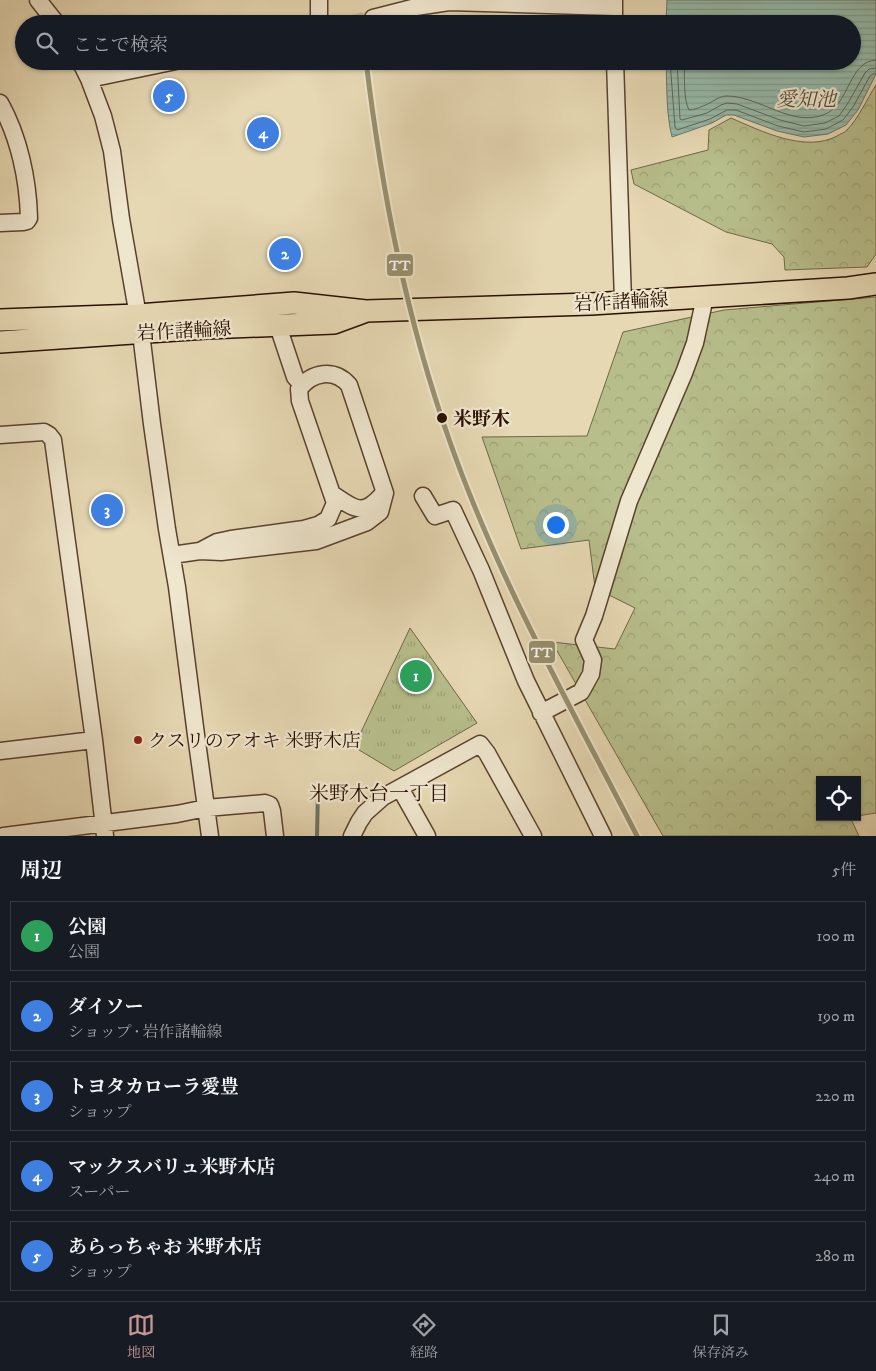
<!DOCTYPE html>
<html lang="ja">
<head>
<meta charset="utf-8">
<style>
	body { margin:0; font-family:"IM FELL DW Pica","Noto Serif JP",serif; background:#242831; color:#f1f3f6 }
	.controls { position:absolute; right:15px; bottom:15px; display:grid; overflow:hidden; border-radius:0px; box-shadow:0 1px 4px #0004 }
	.controls button { width:45px; height:45px; display:grid; place-items:center; padding:0; border:0; border-bottom:1px solid #363941; background:#171b24; color:#f1f3f6; font:25px sans-serif }
	.you { position:absolute; left:555px; top:524px; width:18px; height:18px; margin:-12px; border:4px solid #fff; border-radius:50%; background:#1a73e8; box-shadow:0 0 0 8px #1a73e833 }
	.badge { display:grid; place-items:center; width:32px; height:32px; border-radius:50%; background:#c59692; color:#fff; font-size:16px; font-weight:700 }
	.pin { position:absolute; translate:-50% -50%; border:2px solid #fff; box-shadow:0 1px 5px #0006 }
	.list { margin:0; padding:0; list-style:none }
	h2 { display:flex; justify-content:space-between; align-items:center; height:65px; margin:0; padding:0 20px; font-size:21px }
	h2 small { font-size:16px; font-weight:400; color:#9ea1a6 }
	.list li { display:grid; grid-template-columns:32px 1fr auto; gap:15px; align-items:center; box-sizing:border-box; height:70px; margin:0 10px 10px; padding:0 10px; border:1px solid #363941; border-radius:0px }
	.list b { display:block; font-size:19px; white-space:nowrap }
	.list p { margin:0; font-size:16px; white-space:nowrap; color:#9ea1a6 }
	.list em { font-size:16px; font-style:normal; color:#9ea1a6 }
	.icon { flex:none; width:28px; height:28px; fill:none; stroke:currentColor; stroke-width:2; stroke-linecap:round; stroke-linejoin:round }
	.map { position:relative; flex:none; width:876px; height:836px; overflow:hidden }
	.search { position:absolute; background:#171b24; box-shadow:0 1px 4px #0004; left:15px; right:15px; top:15px; height:55px; display:flex; align-items:center; gap:12px; box-sizing:border-box; padding:0 18px; border-radius:28px; color:#9ea1a6; font-size:19px }
	.sheet { height:465px; background:#171b24 }
	nav { display:flex; justify-content:space-around; align-items:center; box-sizing:border-box; height:70px; border-top:1px solid #363941; background:#171b24; font-size:14px; color:#9ea1a6 }
	nav a { display:grid; justify-items:center; gap:2px }
	nav .on { color:#c59692 }
	.map>svg:first-child { display:block }
	.grass { fill:url(#grass-tufts); stroke:#706746 }
	.forest { fill:url(#forest-crowns); stroke:#706746 }
	.water { fill:url(#water-rules); stroke:#6b7666 }
	.lines { fill:none; stroke-linecap:round; stroke-linejoin:round }
	.shore { stroke:#606555; stroke-width:1 }
	.stream { stroke:#6b7666; stroke-width:4 }
	.minor-tunnel { stroke:#caba98; stroke-width:16; stroke-dasharray:16 8; stroke-linecap:butt }
	.minor-casing { stroke:#59422d; stroke-width:19 }
	.major-casing { stroke:#2a1000; stroke-width:24 }
	.minor { stroke:#efe6ce; stroke-width:16 }
	.major { stroke:#e6d8b3; stroke-width:21 }
	.rail-1-casing { stroke:#efe6ce; stroke-width:9 }
	.rail-1 { stroke:#98916f; stroke-width:5 }
	.stop-dot { fill:#2a1000; stroke:#efe6ce; stroke-width:2 }
	.poi-dot { fill:#8f2418; stroke:#efe6ce; stroke-width:2 }
	.labels { text-anchor:middle; stroke-width:4.5; stroke-linejoin:round; paint-order:stroke }
	.street-label { font-size:19px; fill:#2a1000; stroke:#efe6ce }
	.stop-label { font-size:19px; font-weight:bold; fill:#2a1000; stroke:#efe6ce; text-anchor:start }
	.poi-label { font-size:19px; fill:#2a1000; stroke:#efe6ce; text-anchor:start }
	.water-label { font-size:20px; font-style:italic; fill:#504c3c; stroke:#efe6ce }
	.neighbourhood-label { font-size:20px; fill:#2a1000; stroke:#efe6ce }
	.line-badge { stroke:#efe6ce; stroke-width:2 }
	.badge-label { font-size:14px; text-anchor:middle; font-weight:bold; fill:#fff }
</style>
</head>
<body>
<div class="map">
<svg width="876" height="836" viewBox="0 0 876 836">
	<defs>
		<pattern id="grass-tufts" width="24" height="20" patternUnits="userSpaceOnUse" patternTransform="scale(1.25)"><rect width="24" height="20" fill="#b7be8b"/><path d="M3 7l-1-3M5 7V3M7 7l1-3M15 17l-1-3M17 17v-4M19 17l1-3" fill="none" stroke="#9ea276"/></pattern>
		<pattern id="forest-crowns" width="20" height="18" patternUnits="userSpaceOnUse" patternTransform="scale(1.25)"><rect width="20" height="18" fill="#b7be8b"/><path d="M2 6a3 3 0 1 1 6 0M12 15a3 3 0 1 1 6 0" fill="none" stroke="#9ea276"/></pattern>
		<pattern id="water-rules" width="6" height="5" patternUnits="userSpaceOnUse" patternTransform="scale(1.25)"><rect width="6" height="5" fill="#96baaa"/><path d="M0 2.5h6" fill="none" stroke="#819f90"/></pattern>
	</defs>
	<rect width="100%" height="100%" fill="#e6d8b3"/>
	<filter id="stains"><feTurbulence type="fractalNoise" baseFrequency=".004" numOctaves="4"/><feColorMatrix values="0 0 0 0 .2 0 0 0 0 .09 0 0 0 0 .02 0 0 0 .5 -.17"/></filter>
	<radialGradient id="worn" r=".72"><stop offset=".6" stop-color="#630" stop-opacity="0"/><stop offset="1" stop-color="#630" stop-opacity=".3"/></radialGradient>
	<!-- grass -->
	<path class="grass" d="M 410,628 L 477,723 L 394,771 L 354,747 Z"/>
	<!-- forest -->
	<path class="forest" d="M 876,85 L 876,254 L 867,267 L 785,270 L 784,257 L 772,244 L 726,232 L 634,184 L 631,170 L 708,150 L 709,130 L 731,118 C 761,131 805,153 837,136 C 840,134 844,133 847,130 C 858,119 867,99 876,85 Z
		M 876,297 L 876,813 L 857,816 L 857,780 L 820,780 L 820,817 L 850,817 L 859,836 L 663,836 L 552,642 L 615,649 L 635,608 L 595,588 L 589,540 L 521,549 L 482,437 L 587,436 L 623,332 L 724,310 Z"/>
	<!-- water -->
	<path class="water" d="M 667,0 L 876,0 L 876,74 L 858,110 L 846,125 L 828,134 L 804,137 L 777,131 L 734,115 L 726,115 L 712,123 L 672,137 C 666,113 667,86 666,61 L 852,61 L 852,24 L 666,24 Z"/>
	<g class="lines">
		<!-- shore -->
		<path class="shore" d="M 670,61 L 675,127 L 677,130 L 710,119 L 727,110 L 736,110 L 778,126 L 804,132 L 826,129 L 843,120 L 853,107 L 870,76 L 873,74 L 876,74
			M 677,61 L 680,119 L 682,120 L 707,113 L 721,105 L 727,103 L 737,104 L 780,120 L 804,126 L 825,123 L 839,116 L 848,103 L 865,73 L 869,69 L 876,68
			M 684,61 C 685,75 683,99 689,110 C 693,110 699,108 703,106 C 712,103 718,96 727,96 C 759,96 791,127 823,115 C 850,106 848,61 876,60"/>
		<!-- stream -->
		<path class="stream" d="M 317,836 L 318,790"/>
		<!-- minor-tunnel -->
		<path class="minor-tunnel" d="M 349,24 L 373,18"/>
		<!-- minor casing -->
		<g class="minor-casing">
			<path id="minor" d="M 38,0 L 57,24
				M 614,0 L 614,24
				M 373,18 L 416,7 L 449,2 L 614,7
				M 319,24 L 319,0
				M 80,61 L 89,79 L 103,116 L 112,151 L 121,219 L 141,333 L 152,424 L 167,529 L 177,587 L 196,735 L 210,836
				M 615,61 L 623,301
				M 89,79 L 176,61
				M 0,103 C 19,137 28,179 29,218 L 27,221 L 23,222 L 0,223
				M 278,326 L 295,377 L 302,385
				M 0,435 L 44,432 L 49,435 L 53,440 L 94,740 L 105,836
				M 332,494 C 344,501 358,515 371,505 C 376,502 379,498 383,494
				M 423,496 L 435,516 L 453,510 L 481,570 L 526,681 L 603,836
				M 172,555 L 200,551 L 221,552 L 316,541 L 367,522 L 380,512 L 385,493 L 349,385 C 334,368 312,372 299,389 L 300,401 L 335,503 L 328,519 L 318,525 L 304,529 L 231,539 L 217,542 L 200,551
				M 541,713 L 581,692 L 591,674 L 593,660 L 584,640 L 594,616 L 629,501 L 684,373 L 695,343 L 705,297
				M 0,751 L 94,740
				M 400,788 L 427,836
				M 4,836 L 177,814 L 206,808 L 265,803 L 270,805 L 272,811 L 275,836
				M 352,836 L 359,822 L 365,813 L 383,797 L 480,744 L 487,753 L 533,836"/>
		</g>
		<!-- major casing -->
		<g class="major-casing">
			<path id="major" d="M 0,320 L 138,315 L 294,303 L 366,311 L 591,304 L 848,288 L 876,284
				M 0,342 L 207,328 L 334,323 L 364,312"/>
		</g>
		<!-- minor -->
		<use href="#minor" class="minor"/>
		<!-- major -->
		<use href="#major" class="major"/>
		<!-- rail-1 casing -->
		<g class="rail-1-casing">
			<path id="rail-1" d="M 366,61 C 382,192 406,318 450,442 C 498,579 571,707 637,836"/>
		</g>
		<!-- rail-1 -->
		<use href="#rail-1" class="rail-1"/>
	</g>
	<!-- markers -->
	<circle class="stop-dot" cx="442" cy="418" r="6"/>
	<circle class="poi-dot" cx="138" cy="740" r="5"/>
	<g class="labels">
		<!-- street labels -->
		<g class="street-label">
			<text transform="translate(621 301) rotate(-3)" y="7">岩作諸輪線</text>
			<text transform="translate(184 330) rotate(-3)" y="7">岩作諸輪線</text>
		</g>
		<!-- stop labels -->
		<g class="stop-label">
			<text x="453" y="425">米野木</text>
		</g>
		<!-- poi labels -->
		<g class="poi-label">
			<text x="148" y="747">クスリのアオキ 米野木店</text>
		</g>
		<!-- water labels -->
		<g class="water-label">
			<text x="806" y="106">愛知池</text>
		</g>
		<!-- neighbourhood labels -->
		<g class="neighbourhood-label">
			<text x="379" y="800">米野木台一丁目</text>
		</g>
	</g>
	<g class="line-badge">
		<rect x="386" y="253" width="28" height="24" rx="5" fill="#98916f"/>
		<rect x="528" y="640" width="28" height="24" rx="5" fill="#98916f"/>
	</g>
	<g class="badge-label">
		<text x="400" y="270">TT</text>
		<text x="542" y="657">TT</text>
	</g>
	<rect width="100%" height="100%" filter="url(#stains)"/>
	<rect width="100%" height="100%" fill="url(#worn)"/>
</svg>
<div class="controls">
<button><svg class="icon" aria-label="locate" viewBox="0 0 24 24"><circle cx="12" cy="12" r="6"/><path d="M12 2v4M12 18v4M2 12h4M18 12h4"/></svg></button>
</div>
<div class="you"></div>
<div class="pin badge" style="left:416px;top:676px;background:#2e9e5b">1</div>
<div class="pin badge" style="left:285px;top:254px;background:#3f7fe0">2</div>
<div class="pin badge" style="left:107px;top:510px;background:#3f7fe0">3</div>
<div class="pin badge" style="left:263px;top:133px;background:#3f7fe0">4</div>
<div class="pin badge" style="left:169px;top:96px;background:#3f7fe0">5</div>
<div class="search"><svg class="icon" aria-label="search" viewBox="0 0 24 24"><circle cx="10" cy="10" r="6"/><path d="M15 15l6 6"/></svg>ここで検索</div>
</div>
<section class="sheet">
<h2>周辺<small>5件</small></h2>
<ul class="list">
<li><span class="badge" style="background:#2e9e5b">1</span><div><b>公園</b><p>公園</p></div><em>100 m</em></li>
<li><span class="badge" style="background:#3f7fe0">2</span><div><b>ダイソー</b><p>ショップ · 岩作諸輪線</p></div><em>190 m</em></li>
<li><span class="badge" style="background:#3f7fe0">3</span><div><b>トヨタカローラ愛豊</b><p>ショップ</p></div><em>220 m</em></li>
<li><span class="badge" style="background:#3f7fe0">4</span><div><b>マックスバリュ米野木店</b><p>スーパー</p></div><em>240 m</em></li>
<li><span class="badge" style="background:#3f7fe0">5</span><div><b>あらっちゃお 米野木店</b><p>ショップ</p></div><em>280 m</em></li>
</ul>
</section>
<nav>
<a class="on"><svg class="icon" aria-label="map" viewBox="0 0 24 24"><path d="M3 6l6-2 6 2 6-2v14l-6 2-6-2-6 2zM9 4v14M15 6v14"/></svg>地図</a>
<a><svg class="icon" aria-label="directions" viewBox="0 0 24 24"><path d="M12 3l9 9-9 9-9-9zM9 14v-3h6M13 9l2 2-2 2"/></svg>経路</a>
<a><svg class="icon" aria-label="saved" viewBox="0 0 24 24"><path d="M7 4h10v16l-5-4-5 4z"/></svg>保存済み</a>
</nav>
</body>
</html>
